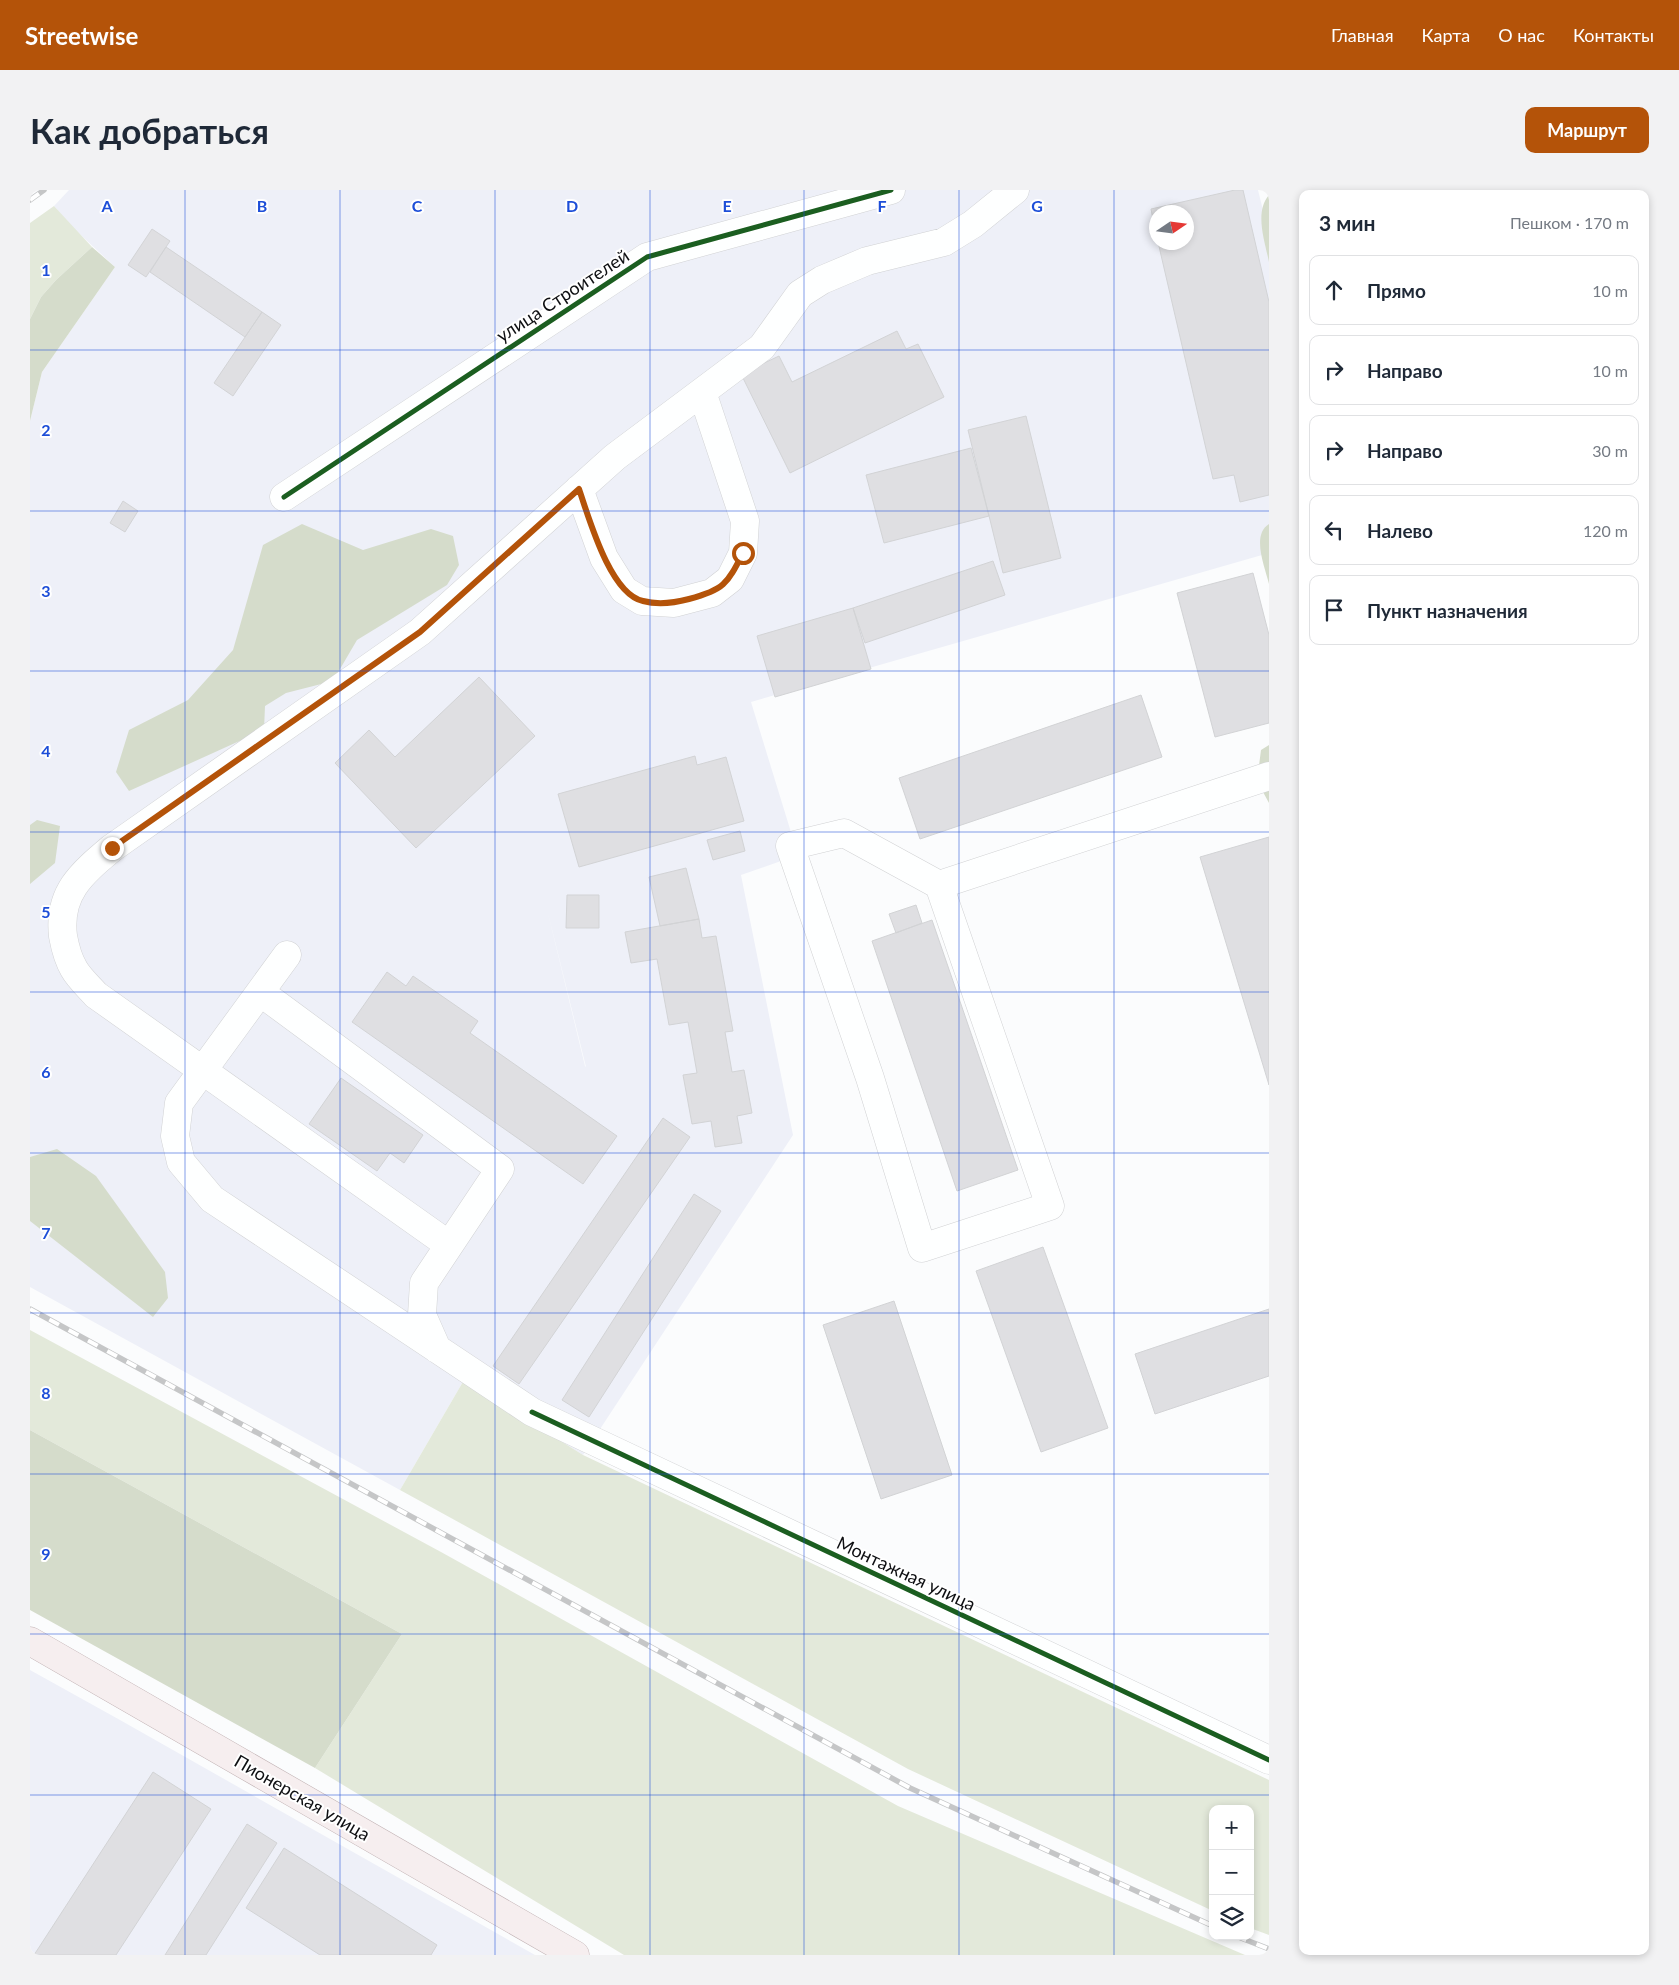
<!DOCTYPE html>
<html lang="ru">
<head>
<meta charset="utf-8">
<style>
	body { margin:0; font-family:Lato,sans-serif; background:#f2f2f3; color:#1f2937 }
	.controls { position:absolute; right:15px; bottom:15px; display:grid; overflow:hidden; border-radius:10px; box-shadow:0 2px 8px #0003 }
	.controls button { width:45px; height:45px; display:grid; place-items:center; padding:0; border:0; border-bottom:1px solid #e0e1e3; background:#fff; color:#1f2937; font:25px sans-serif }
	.compass { position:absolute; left:1119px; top:15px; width:45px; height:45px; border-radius:50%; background:#fff; box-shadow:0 2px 8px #0003; rotate:77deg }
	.stop { position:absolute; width:15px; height:15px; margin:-11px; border:4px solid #b45309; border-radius:50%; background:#fff }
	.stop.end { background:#b45309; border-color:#fff; box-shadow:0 1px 5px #0008 }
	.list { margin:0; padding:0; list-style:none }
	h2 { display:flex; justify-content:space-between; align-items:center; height:65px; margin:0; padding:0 20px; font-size:21px }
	h2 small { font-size:16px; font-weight:400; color:#747a83 }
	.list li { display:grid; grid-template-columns:32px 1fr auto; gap:15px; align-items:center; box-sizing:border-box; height:70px; margin:0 10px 10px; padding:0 10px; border:1px solid #e0e1e3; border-radius:10px }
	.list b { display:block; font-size:19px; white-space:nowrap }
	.list em { font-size:16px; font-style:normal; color:#747a83 }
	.icon { flex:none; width:28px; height:28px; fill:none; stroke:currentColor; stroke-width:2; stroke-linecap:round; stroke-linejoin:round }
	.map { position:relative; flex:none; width:1239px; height:1765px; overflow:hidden; border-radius:10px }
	header { display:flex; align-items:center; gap:30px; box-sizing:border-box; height:70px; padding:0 25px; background:#b45309; color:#fff }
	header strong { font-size:24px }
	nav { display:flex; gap:28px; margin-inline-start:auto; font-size:18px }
	.intro { display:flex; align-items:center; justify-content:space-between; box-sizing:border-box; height:120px; padding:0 30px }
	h1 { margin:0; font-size:35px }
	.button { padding:12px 22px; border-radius:10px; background:#b45309; color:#fff; font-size:18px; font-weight:700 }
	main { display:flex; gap:30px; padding:0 30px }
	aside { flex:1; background:#fff; border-radius:10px; box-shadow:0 2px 8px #0003 }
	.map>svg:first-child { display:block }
	.built { fill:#eef0f8; fill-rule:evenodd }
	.green { fill:#e3e9da }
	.forest { fill:#d5dccb }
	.building { fill:#dfdfe2; stroke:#d2d3d5 }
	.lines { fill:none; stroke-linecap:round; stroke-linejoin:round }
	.minor-casing { stroke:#d1d2d4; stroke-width:29 }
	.major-casing { stroke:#c0b1b3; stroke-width:29 }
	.minor { stroke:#feffff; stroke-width:28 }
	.major { stroke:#f6eeef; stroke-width:28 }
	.rail-casing { stroke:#c5c6c7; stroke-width:5.5 }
	.rail { stroke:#fff; stroke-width:4; stroke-dasharray:11; stroke-linecap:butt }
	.cycleway-casing { stroke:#fff; stroke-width:8 }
	.cycleway { stroke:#1b5e20; stroke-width:5 }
	.route { stroke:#b45309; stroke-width:6 }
	.grid { fill:none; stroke:#1d4ed8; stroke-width:1; stroke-opacity:0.55 }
	.labels { text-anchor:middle; stroke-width:4; stroke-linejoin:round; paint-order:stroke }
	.street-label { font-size:18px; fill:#0e0f12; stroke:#fff }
	.grid-label { font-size:16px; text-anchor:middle; font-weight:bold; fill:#1d4ed8; stroke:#fff; stroke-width:4; stroke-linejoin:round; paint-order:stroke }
</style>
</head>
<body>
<header>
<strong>Streetwise</strong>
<nav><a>Главная</a><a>Карта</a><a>О нас</a><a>Контакты</a></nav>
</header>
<div class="intro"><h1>Как добраться</h1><a class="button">Маршрут</a></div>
<main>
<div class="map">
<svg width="1239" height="1765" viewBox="0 0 1239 1765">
	<rect width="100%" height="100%" fill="#fbfcfd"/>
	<!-- built -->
	<path class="built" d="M 39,0 L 1228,0 L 1239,44 L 1239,363 L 721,512 L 768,665 L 711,685 L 763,945 L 553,1265 L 434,1190 L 370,1300 L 0,1097 L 0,231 L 12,182 L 85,77 L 40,35 L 24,16 ZM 1126,22 L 1156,22 L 1156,52 L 1126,52 ZM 516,715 L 556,877 L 555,876 Z
		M 0,1480 L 90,1530 L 505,1765 L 0,1765 Z"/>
	<!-- green -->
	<path class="green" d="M 24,16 L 62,57 L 26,90 L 11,107 L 0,129 L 0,33 Z
		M 0,1140 L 411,1362 L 868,1616 L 1215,1765 L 594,1765 L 285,1578 L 372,1444 L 0,1240 Z
		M 434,1190 L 553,1265 L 1239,1590 L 1239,1745 L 1220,1738 L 1220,1619 L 1183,1619 L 1183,1721 L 878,1579 L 370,1300 Z"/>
	<!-- forest -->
	<path class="forest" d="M 1239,5 L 1239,72 C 1235,52 1224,22 1239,5 Z
		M 62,57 L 85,77 L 12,182 L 0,231 L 0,129 L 11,107 L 26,90 Z
		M 272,334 L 333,360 L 401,339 L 423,346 L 429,375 L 417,395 L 327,450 L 303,491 L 256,503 L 235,516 L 234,540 L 99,601 L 86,582 L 99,540 L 158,510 L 203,460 L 233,355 Z
		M 1239,334 L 1239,394 C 1235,377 1221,345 1239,334 Z
		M 1239,555 L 1239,613 L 1227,591 L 1231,560 Z
		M 7,630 L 30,636 L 25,673 L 0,694 L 0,635 Z
		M 27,959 L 66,986 L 135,1082 L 138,1108 L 123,1127 L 0,1031 L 0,967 Z
		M 0,1240 L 372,1444 L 285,1578 L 0,1420 Z"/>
	<!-- building -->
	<path class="building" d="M 1205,0 L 1213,0 L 1239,112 L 1239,305 L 1210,312 L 1204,285 L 1183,289 L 1128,52 L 1156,52 L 1156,22 L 1126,22 L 1126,45 L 1121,19 Z
		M 122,39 L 140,51 L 116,87 L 98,75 Z
		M 136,57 L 232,122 L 215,147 L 120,82 Z
		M 232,122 L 251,135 L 203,206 L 184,193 Z
		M 867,141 L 876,159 L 888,154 L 914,207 L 760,283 L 711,184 L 749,166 L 762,192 Z
		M 996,226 L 1031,368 L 973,383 L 938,240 Z
		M 941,258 L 959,326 L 854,353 L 836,285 Z
		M 93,311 L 108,321 L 95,342 L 80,333 Z
		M 963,371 L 975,405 L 835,453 L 823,418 Z
		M 1223,383 L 1239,445 L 1239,533 L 1185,547 L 1147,403 Z
		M 823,418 L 841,479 L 745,507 L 727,446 Z
		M 449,487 L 505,546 L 386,658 L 305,573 L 339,540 L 365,567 Z
		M 1111,505 L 1132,567 L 890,649 L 869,588 Z
		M 665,566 L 667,575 L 696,567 L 714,631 L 549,677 L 528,604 Z
		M 710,641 L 715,661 L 683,670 L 677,650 Z
		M 1239,647 L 1239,895 L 1170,667 Z
		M 656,678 L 669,729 L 630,736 L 619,687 Z
		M 537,705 L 569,705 L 569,738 L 536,738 Z
		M 886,715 L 892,733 L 866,743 L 859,724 Z
		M 669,729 L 672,748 L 686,746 L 703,841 L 695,842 L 702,882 L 714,880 L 722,923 L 707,926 L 712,953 L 685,957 L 681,931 L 662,934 L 653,885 L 667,883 L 658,832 L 639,835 L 627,769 L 601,773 L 595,742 Z
		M 902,730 L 988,980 L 927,1001 L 842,751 Z
		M 357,782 L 376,796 L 383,786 L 448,831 L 440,843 L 587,946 L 553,994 L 322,832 Z
		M 311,888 L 393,945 L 374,973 L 360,963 L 347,981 L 279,934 Z
		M 633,928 L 660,947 L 489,1194 L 463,1176 Z
		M 664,1004 L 691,1021 L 559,1227 L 532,1210 Z
		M 1013,1057 L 1078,1238 L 1011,1262 L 946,1081 Z
		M 864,1111 L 922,1285 L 851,1309 L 793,1135 Z
		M 1239,1119 L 1239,1186 L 1125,1224 L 1105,1164 Z
		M 123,1582 L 181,1619 L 86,1765 L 4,1765 Z
		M 217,1634 L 247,1653 L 176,1765 L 135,1765 Z
		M 254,1658 L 407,1755 L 401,1765 L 290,1765 L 216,1718 Z"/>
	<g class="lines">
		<!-- minor casing -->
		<g class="minor-casing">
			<path id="minor" d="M 549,299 L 574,368 L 594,400 L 612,411 L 644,413 L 682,403 L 700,389 L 713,363 L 715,331 L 672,202
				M 254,307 L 617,67 L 861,0
				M 909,695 L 1020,1016 L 892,1058 L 840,888 L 760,656 L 814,643 L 909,695 L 1239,586
				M 257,765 L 149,913 L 145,946 L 151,972 L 182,1009 L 502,1222 L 1239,1570
				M 230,802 L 470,979 L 394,1093 L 392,1125 L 407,1159
				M 419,1055 L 66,805 C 59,797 49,788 44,779 C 38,769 35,757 33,746 C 28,703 51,684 82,658 L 390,442 L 585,267 L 732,157 L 770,104 L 792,90 L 837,71 L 914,52 L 943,34 L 985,0"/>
		</g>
		<!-- major casing -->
		<g class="major-casing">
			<path id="major" d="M 0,1451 L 545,1765"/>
		</g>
		<!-- minor -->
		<use href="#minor" class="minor"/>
		<!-- major -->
		<use href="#major" class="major"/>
		<!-- rail casing -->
		<g class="rail-casing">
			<path id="rail" d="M 0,10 L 14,0
				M 0,1119 L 880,1598 L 1183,1736
				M 1206,1746 L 1239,1759"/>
		</g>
		<!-- rail -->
		<use href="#rail" class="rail"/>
		<!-- cycleway casing -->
		<g class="cycleway-casing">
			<path id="cycleway" d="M 254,307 L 617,67 L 861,0
				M 502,1222 L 1239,1570"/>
		</g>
		<!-- cycleway -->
		<use href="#cycleway" class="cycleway"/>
	</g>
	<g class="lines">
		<!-- route -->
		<path class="route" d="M 82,658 L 390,442 L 549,299 C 559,328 580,404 613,411 C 628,415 644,413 659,409 C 694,400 697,394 713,363"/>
	</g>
	<!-- grid -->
	<path class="grid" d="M 155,0 L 155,1765M 310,0 L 310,1765M 465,0 L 465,1765M 620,0 L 620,1765M 774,0 L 774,1765M 929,0 L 929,1765M 1084,0 L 1084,1765M 0,160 L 1239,160M 0,321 L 1239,321M 0,481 L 1239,481M 0,642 L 1239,642M 0,802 L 1239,802M 0,963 L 1239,963M 0,1123 L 1239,1123M 0,1284 L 1239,1284M 0,1444 L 1239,1444M 0,1605 L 1239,1605"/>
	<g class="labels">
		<!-- street labels -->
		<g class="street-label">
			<text transform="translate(533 106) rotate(-33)" y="6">улица Строителей</text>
			<text transform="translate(876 1384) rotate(25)" y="6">Монтажная улица</text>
			<text transform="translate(272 1608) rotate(30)" y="6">Пионерская улица</text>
		</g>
	</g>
	<g class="grid-label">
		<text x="77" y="22">A</text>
		<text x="232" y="22">B</text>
		<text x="387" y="22">C</text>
		<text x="542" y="22">D</text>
		<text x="697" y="22">E</text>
		<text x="852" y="22">F</text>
		<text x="1007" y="22">G</text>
		<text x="16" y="86">1</text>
		<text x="16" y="246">2</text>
		<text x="16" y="407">3</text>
		<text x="16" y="567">4</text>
		<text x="16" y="728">5</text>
		<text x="16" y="888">6</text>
		<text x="16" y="1049">7</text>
		<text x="16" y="1209">8</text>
		<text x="16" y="1370">9</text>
	</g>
</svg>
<div class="controls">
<button>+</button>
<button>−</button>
<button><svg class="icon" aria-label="layers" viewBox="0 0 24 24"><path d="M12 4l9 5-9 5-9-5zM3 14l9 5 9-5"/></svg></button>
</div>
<svg class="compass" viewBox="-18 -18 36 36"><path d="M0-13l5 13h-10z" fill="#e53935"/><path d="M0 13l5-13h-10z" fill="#747a83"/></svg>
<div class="stop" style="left:713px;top:363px"></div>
<div class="stop end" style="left:82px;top:658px"></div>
</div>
<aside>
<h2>3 мин<small>Пешком · 170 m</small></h2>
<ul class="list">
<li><svg class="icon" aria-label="ahead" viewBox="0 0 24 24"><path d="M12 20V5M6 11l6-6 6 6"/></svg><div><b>Прямо</b></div><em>10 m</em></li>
<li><svg class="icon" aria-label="right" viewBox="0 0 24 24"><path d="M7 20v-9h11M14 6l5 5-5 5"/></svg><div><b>Направо</b></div><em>10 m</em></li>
<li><svg class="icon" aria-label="right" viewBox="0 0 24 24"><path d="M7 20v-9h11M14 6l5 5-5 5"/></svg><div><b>Направо</b></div><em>30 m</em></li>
<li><svg class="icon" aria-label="left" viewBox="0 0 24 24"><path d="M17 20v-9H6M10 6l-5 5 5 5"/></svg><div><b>Налево</b></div><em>120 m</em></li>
<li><svg class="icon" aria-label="arrive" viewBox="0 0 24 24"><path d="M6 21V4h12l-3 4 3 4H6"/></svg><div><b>Пункт назначения</b></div></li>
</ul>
</aside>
</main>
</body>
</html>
